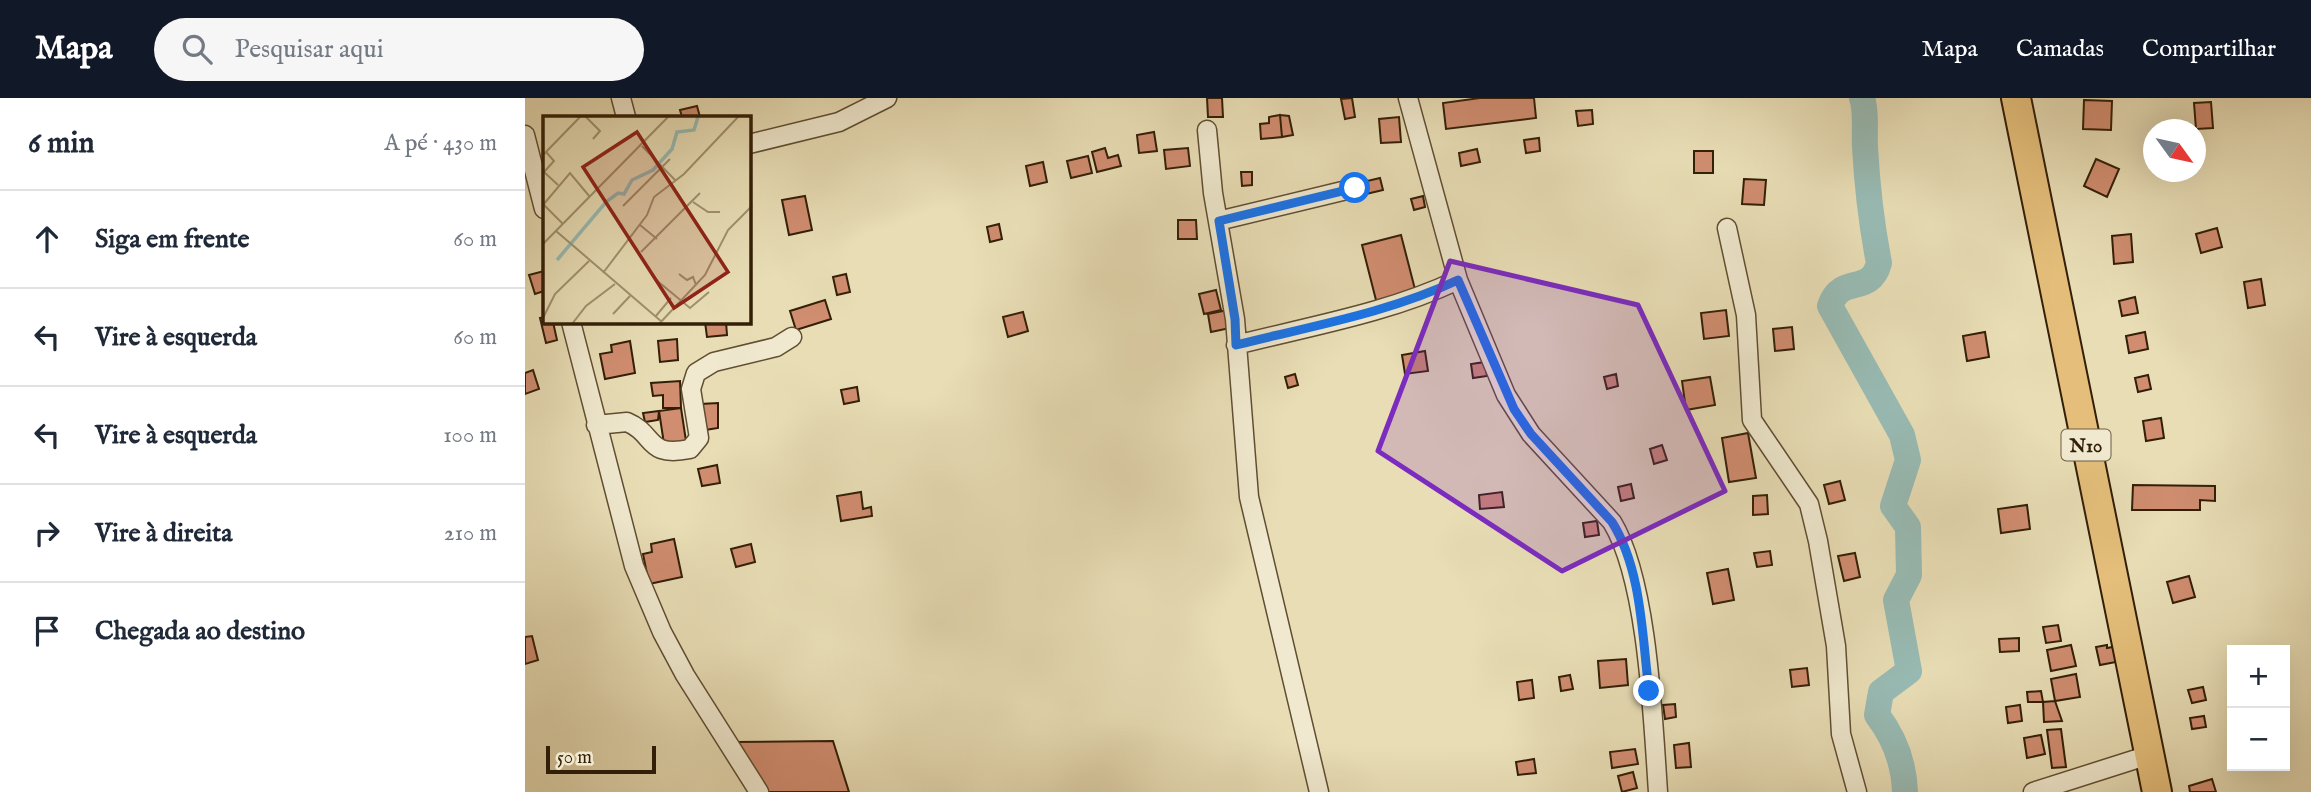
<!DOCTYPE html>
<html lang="pt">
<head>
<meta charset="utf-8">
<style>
	body { margin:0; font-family:"IM FELL English",serif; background:#f6f6f7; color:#1f2937 }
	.controls { position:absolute; right:21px; bottom:21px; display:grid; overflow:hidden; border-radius:0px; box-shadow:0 7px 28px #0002 }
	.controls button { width:63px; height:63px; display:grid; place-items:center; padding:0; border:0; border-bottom:2px solid #e0e1e3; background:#fff; color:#1f2937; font:35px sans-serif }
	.compass { position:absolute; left:1618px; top:21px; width:63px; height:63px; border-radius:50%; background:#fff; box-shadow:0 7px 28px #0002; rotate:123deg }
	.scale { position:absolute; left:21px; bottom:18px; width:110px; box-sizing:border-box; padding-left:7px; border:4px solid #331f07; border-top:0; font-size:19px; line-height:24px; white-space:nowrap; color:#331f07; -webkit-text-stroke:5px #f0e9cf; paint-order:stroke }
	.stop { position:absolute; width:21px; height:21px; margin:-16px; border:5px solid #1a73e8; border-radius:50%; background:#fff }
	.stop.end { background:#1a73e8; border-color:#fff; box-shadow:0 2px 7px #0008 }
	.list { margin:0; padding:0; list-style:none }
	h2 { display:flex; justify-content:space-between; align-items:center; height:91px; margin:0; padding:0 28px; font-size:30px }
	h2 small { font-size:23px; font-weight:400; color:#747a83 }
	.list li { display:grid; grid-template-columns:46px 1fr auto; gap:21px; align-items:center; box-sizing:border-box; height:98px; padding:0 28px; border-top:2px solid #e0e1e3 }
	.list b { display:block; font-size:26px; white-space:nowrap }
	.list em { font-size:23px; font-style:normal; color:#747a83 }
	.icon { flex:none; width:38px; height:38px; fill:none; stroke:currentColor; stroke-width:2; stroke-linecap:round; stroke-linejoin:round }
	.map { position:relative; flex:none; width:1786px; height:694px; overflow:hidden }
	header { display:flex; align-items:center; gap:42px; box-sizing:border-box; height:98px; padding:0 35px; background:#111827; color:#fff }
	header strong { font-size:33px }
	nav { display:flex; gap:38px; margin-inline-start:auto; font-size:24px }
	.search { width:490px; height:63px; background:#f6f6f7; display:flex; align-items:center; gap:18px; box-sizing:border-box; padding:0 24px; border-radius:38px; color:#747a83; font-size:26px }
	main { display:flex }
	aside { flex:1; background:#fff }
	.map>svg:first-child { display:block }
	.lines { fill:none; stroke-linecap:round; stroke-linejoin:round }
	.river { stroke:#98bbb4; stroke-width:26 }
	.building { fill:#d08d70; stroke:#331f07; stroke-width:2 }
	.minor-casing { stroke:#604e32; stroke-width:21 }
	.primary-casing { stroke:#331f07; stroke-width:32 }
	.minor { stroke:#f0e9cf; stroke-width:18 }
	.primary { stroke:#e4be7a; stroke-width:28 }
	.route { stroke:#1a73e8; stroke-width:9 }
	.marked { fill:#7b2cbf; fill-opacity:0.2; stroke:#7b2cbf; stroke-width:5; stroke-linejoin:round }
	.labels { text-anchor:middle; stroke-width:7; stroke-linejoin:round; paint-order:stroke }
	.shield { fill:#f0e9cf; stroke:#6c5c43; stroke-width:2 }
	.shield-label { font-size:19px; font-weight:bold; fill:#331f07 }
	.inset-river { fill:none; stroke:#98bbb4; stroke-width:3.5 }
	.inset-road { fill:none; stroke:#a0916f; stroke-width:2 }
	.view { fill:#8f2418; fill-opacity:0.15; stroke:#8f2418; stroke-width:3.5 }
	.inset-edge { fill:none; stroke:#331f07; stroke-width:3.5 }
</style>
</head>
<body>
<header>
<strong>Mapa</strong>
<div class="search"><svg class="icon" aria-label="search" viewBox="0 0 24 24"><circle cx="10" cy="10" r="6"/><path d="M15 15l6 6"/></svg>Pesquisar aqui</div>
<nav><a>Mapa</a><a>Camadas</a><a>Compartilhar</a></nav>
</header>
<main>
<aside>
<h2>6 min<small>A pé · 430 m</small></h2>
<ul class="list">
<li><svg class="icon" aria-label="ahead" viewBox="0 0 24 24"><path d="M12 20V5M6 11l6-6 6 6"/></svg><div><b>Siga em frente</b></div><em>60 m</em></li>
<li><svg class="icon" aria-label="left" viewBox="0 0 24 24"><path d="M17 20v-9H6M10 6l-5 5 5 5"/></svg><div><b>Vire à esquerda</b></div><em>60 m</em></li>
<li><svg class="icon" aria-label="left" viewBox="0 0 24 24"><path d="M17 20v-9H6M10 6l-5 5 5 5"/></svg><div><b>Vire à esquerda</b></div><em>100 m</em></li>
<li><svg class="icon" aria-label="right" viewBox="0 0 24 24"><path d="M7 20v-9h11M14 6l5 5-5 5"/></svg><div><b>Vire à direita</b></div><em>210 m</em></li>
<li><svg class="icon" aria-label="arrive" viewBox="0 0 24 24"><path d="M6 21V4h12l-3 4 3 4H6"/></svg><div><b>Chegada ao destino</b></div></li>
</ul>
</aside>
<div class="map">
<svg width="1786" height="694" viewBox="0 0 1786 694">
	<rect width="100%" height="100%" fill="#e8ddb5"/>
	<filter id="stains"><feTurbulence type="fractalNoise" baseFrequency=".00286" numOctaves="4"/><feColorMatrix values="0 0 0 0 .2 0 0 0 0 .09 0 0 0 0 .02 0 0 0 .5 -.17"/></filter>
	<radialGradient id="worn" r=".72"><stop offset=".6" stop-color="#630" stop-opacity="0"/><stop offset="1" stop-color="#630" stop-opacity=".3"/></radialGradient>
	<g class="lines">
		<!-- river -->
		<path class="river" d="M 1337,0 C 1342,15 1339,33 1340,49 C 1342,86 1347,129 1354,165 C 1345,199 1316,175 1305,208 L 1377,337 L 1383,362 L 1368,408 L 1383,429 L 1384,477 L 1371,502 L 1384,573 L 1356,594 L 1352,617 C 1369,639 1379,666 1380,694"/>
	</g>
	<!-- building -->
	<path class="building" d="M 682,0 L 697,0 L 698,19 L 683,19 Z
		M 827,0 L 830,19 L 820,21 L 816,1 Z
		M 955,0 L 1009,0 L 1011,20 L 921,31 L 918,5 Z
		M 1559,2 L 1587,3 L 1586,32 L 1558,31 Z
		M 1686,4 L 1688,30 L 1671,31 L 1669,5 Z
		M 172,8 L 175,19 L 157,19 L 155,12 Z
		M 1067,12 L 1068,26 L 1053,28 L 1051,13 Z
		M 755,17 L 764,18 L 768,37 L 757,39 Z
		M 755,17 L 757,39 L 736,41 L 735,26 L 744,25 L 744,19 Z
		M 874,19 L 876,44 L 856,45 L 854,21 Z
		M 629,34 L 632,53 L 614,55 L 612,37 Z
		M 1014,40 L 1015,53 L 1001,55 L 999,42 Z
		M 580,50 L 583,60 L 593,57 L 596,68 L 572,74 L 567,54 Z
		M 663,50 L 665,68 L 641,71 L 639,52 Z
		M 952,51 L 955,64 L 936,68 L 934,55 Z
		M 1169,53 L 1188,53 L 1188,75 L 1169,75 Z
		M 563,58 L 567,75 L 546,80 L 542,63 Z
		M 1571,61 L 1594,71 L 1582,99 L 1559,88 Z
		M 518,64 L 522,84 L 505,88 L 501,68 Z
		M 716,74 L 727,74 L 727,87 L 717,88 Z
		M 855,80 L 858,92 L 841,96 L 838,84 Z
		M 1219,81 L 1241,82 L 1239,107 L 1217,106 Z
		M 280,98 L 287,132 L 264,137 L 257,102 Z
		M 898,98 L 900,109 L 889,112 L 886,101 Z
		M 653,122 L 671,122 L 672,141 L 653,141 Z
		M 474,126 L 477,141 L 465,144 L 462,129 Z
		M 1692,130 L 1697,149 L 1676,155 L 1671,136 Z
		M 1606,136 L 1608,164 L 1589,166 L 1587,138 Z
		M 876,137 L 892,199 L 853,210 L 837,147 Z
		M 19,173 L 19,193 L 10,196 L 4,177 Z
		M 321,176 L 325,194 L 312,197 L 308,179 Z
		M 1736,181 L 1740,207 L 1723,210 L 1719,184 Z
		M 691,192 L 696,212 L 679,216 L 674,196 Z
		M 1610,199 L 1613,215 L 1597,218 L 1594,203 Z
		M 300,202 L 306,221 L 271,232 L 265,213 Z
		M 703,212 L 705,230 L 686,234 L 683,216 Z
		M 1201,212 L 1204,238 L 1179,241 L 1176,215 Z
		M 498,214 L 503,233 L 483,239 L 478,219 Z
		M 19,219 L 19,224 L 28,224 L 32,242 L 21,245 L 15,220 Z
		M 180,224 L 201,224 L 202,237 L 182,239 Z
		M 1267,229 L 1269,251 L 1250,253 L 1248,231 Z
		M 1460,234 L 1464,259 L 1442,263 L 1438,238 Z
		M 1620,234 L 1623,251 L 1604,255 L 1601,238 Z
		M 152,241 L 153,262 L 135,264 L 133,243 Z
		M 105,243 L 110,275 L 80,281 L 75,256 L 87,254 L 86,247 Z
		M 900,253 L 903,273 L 880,276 L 877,257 Z
		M 960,264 L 962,278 L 948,280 L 946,266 Z
		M 8,272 L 14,291 L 0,296 L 0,275 Z
		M 770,276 L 773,287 L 763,290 L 760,279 Z
		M 1091,276 L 1093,288 L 1082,291 L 1079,279 Z
		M 1623,277 L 1626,291 L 1613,294 L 1610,280 Z
		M 1185,279 L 1190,307 L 1161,312 L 1157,283 Z
		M 155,283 L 156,310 L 138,310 L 138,297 L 128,298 L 126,285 Z
		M 332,289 L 334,303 L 319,306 L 316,292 Z
		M 193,305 L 193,330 L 180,332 L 175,306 Z
		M 156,310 L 161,343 L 139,346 L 134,313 Z
		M 134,313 L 133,322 L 120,324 L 118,315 Z
		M 1636,320 L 1639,340 L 1621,343 L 1618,323 Z
		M 1223,335 L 1231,380 L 1204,384 L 1197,340 Z
		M 1137,347 L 1142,362 L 1129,366 L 1125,351 Z
		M 192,367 L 195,385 L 177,388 L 173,371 Z
		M 1315,383 L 1320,402 L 1304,406 L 1299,387 Z
		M 1106,386 L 1109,400 L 1096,403 L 1093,389 Z
		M 1608,387 L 1690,388 L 1690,403 L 1675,402 L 1675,412 L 1607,412 Z
		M 336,394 L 338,411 L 346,409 L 347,418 L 316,423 L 312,398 Z
		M 977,394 L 979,409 L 955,411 L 954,397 Z
		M 1242,397 L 1243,416 L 1228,417 L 1228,398 Z
		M 1502,407 L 1505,431 L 1476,435 L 1473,411 Z
		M 1072,423 L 1074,437 L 1060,439 L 1058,425 Z
		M 149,441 L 157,479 L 124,486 L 118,456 L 127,454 L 126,446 Z
		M 226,446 L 230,464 L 211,469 L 206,451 Z
		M 1245,453 L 1247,467 L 1232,469 L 1229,455 Z
		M 1330,455 L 1335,479 L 1319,483 L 1313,458 Z
		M 1203,471 L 1209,502 L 1188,506 L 1182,475 Z
		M 1664,478 L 1670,499 L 1648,505 L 1642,484 Z
		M 1533,527 L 1536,543 L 1521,545 L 1518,529 Z
		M 7,538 L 13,562 L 0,566 L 0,539 Z
		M 1494,540 L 1494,553 L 1475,554 L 1474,541 Z
		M 1546,547 L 1551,568 L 1526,573 L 1522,552 Z
		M 1582,547 L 1582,550 L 1593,548 L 1596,563 L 1575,567 L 1571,549 Z
		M 1101,561 L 1103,587 L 1075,590 L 1073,563 Z
		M 1282,570 L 1284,587 L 1267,589 L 1265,572 Z
		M 1551,576 L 1555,599 L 1530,603 L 1526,581 Z
		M 1045,577 L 1048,591 L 1036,593 L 1034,579 Z
		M 1007,582 L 1009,600 L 994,602 L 992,584 Z
		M 1678,589 L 1681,602 L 1667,605 L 1663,592 Z
		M 1516,593 L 1518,604 L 1503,604 L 1502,594 Z
		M 1530,603 L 1537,623 L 1519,624 L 1518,604 Z
		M 1150,606 L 1151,619 L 1140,621 L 1138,607 Z
		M 1495,607 L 1497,623 L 1483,625 L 1481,609 Z
		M 1679,618 L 1681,629 L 1667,631 L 1665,620 Z
		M 1536,631 L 1541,669 L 1527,670 L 1522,632 Z
		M 1516,637 L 1520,656 L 1502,660 L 1499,640 Z
		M 308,643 L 324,694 L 242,694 L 210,644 Z
		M 1164,645 L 1166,669 L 1151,670 L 1149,647 Z
		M 1110,651 L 1113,666 L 1087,670 L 1085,654 Z
		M 1009,661 L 1011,675 L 993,677 L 991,664 Z
		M 1108,674 L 1112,690 L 1097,694 L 1093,678 Z
		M 1687,681 L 1691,694 L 1665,694 L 1664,688 Z"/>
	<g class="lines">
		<!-- minor casing -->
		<g class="minor-casing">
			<path id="minor" d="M 96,0 L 101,19
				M 883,0 L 933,182 L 981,297 L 1006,336 L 1087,424 C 1123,483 1128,623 1133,694
				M 682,32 L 688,95 L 710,221 L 724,399 L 794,694
				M 0,37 L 19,111
				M 224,46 L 314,24 L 362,0
				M 693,123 L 830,90
				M 1202,130 L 1221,217 L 1227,322 L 1284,406 L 1293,443 L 1311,548 L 1316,636 L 1332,694
				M 46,224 L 109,468 L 137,534 L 160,577 L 234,694
				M 711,247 C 786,228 863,215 933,182
				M 71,327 L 102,324 C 131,336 120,360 165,351 L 174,340 L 166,291 L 171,275 L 189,264 L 251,249 L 267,239
				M 1508,694 L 1624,657"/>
		</g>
		<!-- primary casing -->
		<g class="primary-casing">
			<path id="primary" d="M 1491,0 L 1632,694"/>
		</g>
		<!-- minor -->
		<use href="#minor" class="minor"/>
		<!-- primary -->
		<use href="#primary" class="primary"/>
	</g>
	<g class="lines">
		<!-- route -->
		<path class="route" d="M 830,90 L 694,123 L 710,221 L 711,247 C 786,228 863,215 933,182 L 989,311 L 1006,336 L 1087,424 C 1117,472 1117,538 1124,593"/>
	</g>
	<!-- marked area -->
	<path class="marked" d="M 925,163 L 1113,207 L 1200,393 L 1037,473 L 853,353 Z"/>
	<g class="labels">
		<!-- shield labels -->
		<rect class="shield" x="1536.5" y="331.5" width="49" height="31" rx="5"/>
		<g class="shield-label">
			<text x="1561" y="354">N10</text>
		</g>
	</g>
	<!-- overview -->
	<g transform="translate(18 18)">
		<rect width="208" height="208" fill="#e8ddb5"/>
		<path class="inset-river" d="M 14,144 L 63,86 L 75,77 L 81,78 L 89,64 L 110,54 L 129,33 L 134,16 L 151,14 L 155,1"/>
		<path class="inset-road" d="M 43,1 L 57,15 L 50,23M 99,30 L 132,64M 3,36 L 11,45 L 1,56 L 15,69M 0,39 L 37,1M 150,86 L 165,96 L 177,96M 0,88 L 20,108M 0,89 L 27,57 L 47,81M 80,90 L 127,43M 97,109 L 114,123M 13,115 L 119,206M 0,128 L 125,1M 98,136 L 157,77M 60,157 L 104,99 L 111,81 L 141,58 L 195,1M 136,158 L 144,164 L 150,161 L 153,169M 112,163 L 147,192 L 166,176M 70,198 L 87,180M 112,201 L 128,182M 0,202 L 12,178 L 46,145M 29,208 L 43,190 L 72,168M 116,208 L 162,159 L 185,114 L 209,90"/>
		<path class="view" d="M 94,16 L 185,156 L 131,192 L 40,51 Z"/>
		<rect width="208" height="208" class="inset-edge"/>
	</g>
	<rect width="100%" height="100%" filter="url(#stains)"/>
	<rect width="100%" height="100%" fill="url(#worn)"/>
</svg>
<div class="controls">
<button>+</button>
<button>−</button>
</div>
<svg class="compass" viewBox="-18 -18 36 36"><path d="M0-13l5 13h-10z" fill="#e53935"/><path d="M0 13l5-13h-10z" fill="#747a83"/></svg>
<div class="scale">50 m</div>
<div class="stop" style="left:830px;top:90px"></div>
<div class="stop end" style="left:1124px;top:593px"></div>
</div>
</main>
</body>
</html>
